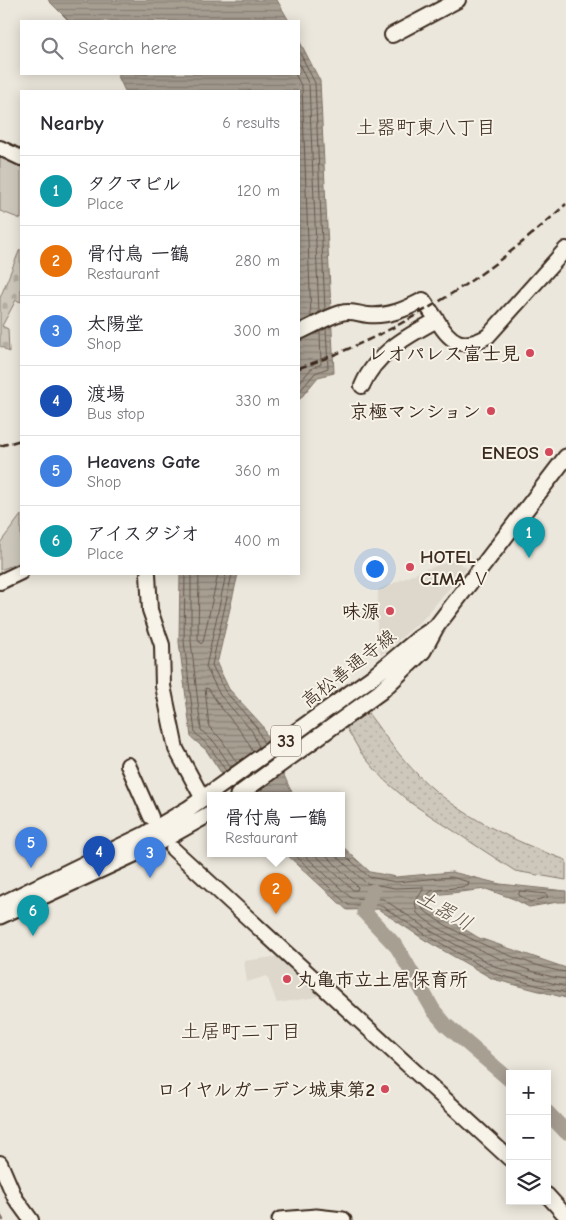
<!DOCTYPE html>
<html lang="en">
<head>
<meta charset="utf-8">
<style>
	body { margin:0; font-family:"Comic Neue","Klee One",sans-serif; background:#f2f2f3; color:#2b2b33 }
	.controls { position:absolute; right:15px; bottom:15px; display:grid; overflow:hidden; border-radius:0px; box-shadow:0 2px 12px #0003 }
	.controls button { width:45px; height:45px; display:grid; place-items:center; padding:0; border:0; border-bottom:1px solid #e1e1e2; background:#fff; color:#2b2b33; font:25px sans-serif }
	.you { position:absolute; left:374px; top:568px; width:18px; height:18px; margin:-12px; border:4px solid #fff; border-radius:50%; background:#1a73e8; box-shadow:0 0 0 8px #1a73e833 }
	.badge { display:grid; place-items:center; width:32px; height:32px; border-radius:50%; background:#d1495b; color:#fff; font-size:16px; font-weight:700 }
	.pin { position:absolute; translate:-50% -41px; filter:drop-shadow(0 1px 2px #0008) }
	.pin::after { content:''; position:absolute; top:26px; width:18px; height:15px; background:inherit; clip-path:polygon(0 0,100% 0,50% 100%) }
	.popup { position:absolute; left:207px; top:792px; width:138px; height:65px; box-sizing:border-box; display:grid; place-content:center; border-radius:0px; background:#fff; filter:drop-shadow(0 1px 4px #0005); font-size:16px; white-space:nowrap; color:#7c7c81 }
	.popup b { font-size:19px; color:#2b2b33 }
	.popup::after { content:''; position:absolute; left:50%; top:100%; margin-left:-10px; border:10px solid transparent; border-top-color:#fff }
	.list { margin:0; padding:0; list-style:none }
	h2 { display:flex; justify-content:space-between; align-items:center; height:65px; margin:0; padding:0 20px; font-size:21px }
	h2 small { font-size:16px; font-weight:400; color:#7c7c81 }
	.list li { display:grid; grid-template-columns:32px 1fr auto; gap:15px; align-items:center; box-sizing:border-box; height:70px; padding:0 20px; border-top:1px solid #e1e1e2 }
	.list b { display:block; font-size:19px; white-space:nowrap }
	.list p { margin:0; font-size:16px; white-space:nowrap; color:#7c7c81 }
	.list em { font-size:16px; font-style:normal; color:#7c7c81 }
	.icon { flex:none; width:28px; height:28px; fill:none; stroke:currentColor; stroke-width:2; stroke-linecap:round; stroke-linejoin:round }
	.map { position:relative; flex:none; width:566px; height:1220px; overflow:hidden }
	.search { position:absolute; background:#fff; box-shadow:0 2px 12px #0003; left:20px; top:20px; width:280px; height:55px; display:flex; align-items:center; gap:12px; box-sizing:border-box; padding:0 18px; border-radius:0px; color:#7c7c81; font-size:19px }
	.panel { position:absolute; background:#fff; box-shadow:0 2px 12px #0003; left:20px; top:90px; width:280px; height:485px; border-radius:0px }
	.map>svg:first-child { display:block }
	.built { fill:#ddd7cc }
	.grass { fill:url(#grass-dots); stroke:#84796d }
	.cemetery { fill:url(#cemetery-stones); stroke:#84796d }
	.park { fill:#cec8bc; stroke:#84796d }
	.water { fill:url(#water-rules); stroke:#7c7064 }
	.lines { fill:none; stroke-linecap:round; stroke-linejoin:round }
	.shore { stroke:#67594d; stroke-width:1 }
	.stream { stroke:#7c7064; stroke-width:2.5 }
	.river { stroke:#a89f93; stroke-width:15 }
	.secondary-casing { stroke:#3b2a1e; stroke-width:18 }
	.primary-casing { stroke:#3b2a1e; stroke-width:19 }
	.secondary { stroke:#f7f3e8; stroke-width:14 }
	.primary { stroke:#f7f3e8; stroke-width:15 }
	.rail { stroke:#3b2a1e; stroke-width:2.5; stroke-dasharray:8 4; stroke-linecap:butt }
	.poi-dot { fill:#d1495b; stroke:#f7f3e8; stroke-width:2 }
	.labels { text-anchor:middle; stroke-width:4; stroke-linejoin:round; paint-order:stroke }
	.shield { fill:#f7f3e8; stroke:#73665b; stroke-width:1 }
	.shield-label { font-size:18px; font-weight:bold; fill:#3b2a1e }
	.poi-label { font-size:19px; font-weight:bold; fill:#3b2a1e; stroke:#f7f3e8; text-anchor:end }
	.street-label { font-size:19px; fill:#3b2a1e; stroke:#f7f3e8 }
	.neighbourhood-label { font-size:20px; fill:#3b2a1e; stroke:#f7f3e8 }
	.water-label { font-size:20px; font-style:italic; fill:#615347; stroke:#f7f3e8 }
</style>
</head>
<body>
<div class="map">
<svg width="566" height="1220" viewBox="0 0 566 1220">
	<defs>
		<pattern id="grass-dots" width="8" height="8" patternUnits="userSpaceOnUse" patternTransform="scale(1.25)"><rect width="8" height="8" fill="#cec8bc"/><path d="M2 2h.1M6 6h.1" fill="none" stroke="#b2aca1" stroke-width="1.8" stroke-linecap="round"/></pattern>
		<pattern id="cemetery-stones" width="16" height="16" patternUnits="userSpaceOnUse" patternTransform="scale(1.25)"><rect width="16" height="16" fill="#cec8bc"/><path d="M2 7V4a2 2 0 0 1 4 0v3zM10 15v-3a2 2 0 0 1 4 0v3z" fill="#b2aca1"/></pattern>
		<pattern id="water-rules" width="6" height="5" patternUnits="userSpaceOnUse" patternTransform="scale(1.25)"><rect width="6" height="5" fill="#a89f93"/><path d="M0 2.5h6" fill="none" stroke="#8a8277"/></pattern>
	</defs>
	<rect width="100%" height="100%" fill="#ece7dc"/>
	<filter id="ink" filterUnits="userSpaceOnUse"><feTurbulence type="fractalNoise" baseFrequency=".02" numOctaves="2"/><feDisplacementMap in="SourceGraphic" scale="10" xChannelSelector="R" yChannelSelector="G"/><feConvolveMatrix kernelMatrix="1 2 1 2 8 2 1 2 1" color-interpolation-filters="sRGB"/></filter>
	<g filter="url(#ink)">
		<!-- built -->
		<path class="built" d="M 455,560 L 467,568 L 422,620 L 381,655 L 377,627 L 378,590 L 426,569 Z
			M 281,956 L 320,992 L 317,997 L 277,1003 L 267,976 L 247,982 L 244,961 Z"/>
		<!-- grass -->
		<path class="grass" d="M 368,713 C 384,735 400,757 419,776 C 458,815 515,842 566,860 L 566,880 L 515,871 L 411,803 L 384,780 L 361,753 L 346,727 Z"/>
		<!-- cemetery -->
		<path class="cemetery" d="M 20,249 L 21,302 L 16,300 L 2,326 L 8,329 L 9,352 L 0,346 L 0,298 Z"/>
		<!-- park -->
		<path class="park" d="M 0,155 L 21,166 L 21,219 L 0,211 Z
			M 21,515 L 21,562 L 0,570 L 0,543 Z"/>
		<!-- water -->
		<path class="water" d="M 48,0 L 277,0 L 289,21 L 69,21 Z
			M 299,40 L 320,81 L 334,373 L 318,377 L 299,400 L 299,91 L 125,91 L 117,74 L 299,74 Z
			M 180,574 L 238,574 L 217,664 L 229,689 L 262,725 L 290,789 L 295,795 L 236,795 L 206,750 L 191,737 L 179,642 Z
			M 341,845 L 370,872 L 396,877 L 452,872 L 500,884 L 566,891 L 566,902 L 558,902 L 529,907 L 514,899 L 486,889 L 434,895 L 425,905 L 479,938 L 566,968 L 566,998 L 493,979 L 425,940 L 378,909 L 347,910 L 285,853 L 341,853 Z"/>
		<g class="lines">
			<!-- shore -->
			<path class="shore" d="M 299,51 L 315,83 L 325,310
				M 299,64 L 309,85 L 319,313
				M 295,74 L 302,87 L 311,317
				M 299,383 L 311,369 L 321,364 L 320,331
				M 299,392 L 315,373 L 328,368 L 326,328
				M 185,574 L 184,641 L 195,733 L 210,747 L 226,771
				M 191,574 L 191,641 L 201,730 L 215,743 L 231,767
				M 199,574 L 198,640 L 201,644 L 203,642 L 218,574
				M 226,574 L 206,667 L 220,695 L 252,731 L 259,747
				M 232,574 L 212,665 L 225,691 L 257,728 L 264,744
				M 237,763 L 221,739 L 209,727 L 205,688 L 209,689 C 221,712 242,728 253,752
				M 341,852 L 369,877 L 396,882 L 451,877 L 469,882 L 468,886 L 431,891 L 422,902 L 422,908 C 444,931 534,969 566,972
				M 293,853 L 348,905 L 380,905 L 428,936 L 495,974 L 566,993
				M 302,853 L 351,898 L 383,899 L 431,931 L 498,968 L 566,987
				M 313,853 L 353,890 L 357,890 L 358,887 L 324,853
				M 333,853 L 366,883 L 395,888 L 423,887 L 423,890 L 415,902 L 417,913 C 443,936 532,977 566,979
				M 520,891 L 546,894 L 548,897 L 530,902 L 519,895 Z"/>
			<!-- stream -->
			<path class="stream" d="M 0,1215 L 3,1220"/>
			<!-- river -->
			<path class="river" d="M 373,891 L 364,912 L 397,947 L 434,1011 L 446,1025 L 510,1080
				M 547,1112 L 566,1132"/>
			<!-- secondary casing -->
			<g class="secondary-casing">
				<path id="secondary" d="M 392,35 L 458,0
					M 0,148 L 21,158
					M 437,320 C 451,344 463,350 488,336 L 566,249
					M 299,332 C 313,326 327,317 341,313 C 352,310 358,314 368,315 C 388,317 406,309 423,300 L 437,320 C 407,336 376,353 362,386
					M 148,574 L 150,610 L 162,645 L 163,686 L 176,749 L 203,799
					M 0,582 L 21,572
					M 128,765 L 151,817
					M 173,849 L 510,1159
					M 0,1163 L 15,1198 L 31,1220
					M 547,1195 L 566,1216"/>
			</g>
			<!-- primary casing -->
			<g class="primary-casing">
				<path id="primary" d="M 238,795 L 380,692 L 423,651 L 436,627 L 566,457
					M 0,905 L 146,834 L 188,809 L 374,676 L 418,639 L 436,627
					M 0,916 L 154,845 L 211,813
					M 280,1220 L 316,1217 L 343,1220"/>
			</g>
			<!-- secondary -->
			<use href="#secondary" class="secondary"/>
			<!-- primary -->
			<use href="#primary" class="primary"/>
			<!-- rail -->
			<path class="rail" d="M 299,368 C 400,333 488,277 566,204
				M 0,446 L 21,440"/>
		</g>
	</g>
	<!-- markers -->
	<g class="poi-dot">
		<circle cx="530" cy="353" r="5"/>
		<circle cx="491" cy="411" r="5"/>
		<circle cx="549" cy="452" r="5"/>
		<circle cx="410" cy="567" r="5"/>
		<circle cx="390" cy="611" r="5"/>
		<circle cx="287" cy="979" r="5"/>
		<circle cx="385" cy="1089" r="5"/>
	</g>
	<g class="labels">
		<!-- shield labels -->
		<rect class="shield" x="271" y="725.5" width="30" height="31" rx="4"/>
		<g class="shield-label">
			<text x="286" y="747">33</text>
		</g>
		<!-- poi labels -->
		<g class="poi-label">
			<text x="520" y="360">レオパレス富士見</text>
			<text x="481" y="418">京極マンション</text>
			<text x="539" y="459">ENEOS</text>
			<text x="420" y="563" text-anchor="start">HOTEL<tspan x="420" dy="22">CIMA Ⅴ</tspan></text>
			<text x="380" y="618">味源</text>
			<text x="297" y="986" text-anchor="start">丸亀市立土居保育所</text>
			<text x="375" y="1096">ロイヤルガーデン城東第2</text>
		</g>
		<!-- street labels -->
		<g class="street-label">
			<text transform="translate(348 668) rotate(-38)" y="7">高松善通寺線</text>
		</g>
		<!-- neighbourhood labels -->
		<g class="neighbourhood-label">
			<text x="426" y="134">土器町東八丁目</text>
			<text x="241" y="1038">土居町二丁目</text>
		</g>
		<!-- water labels -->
		<g class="water-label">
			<text transform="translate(445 910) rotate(30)" y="7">土器川</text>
		</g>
	</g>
</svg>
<div class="controls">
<button>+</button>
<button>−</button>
<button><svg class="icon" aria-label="layers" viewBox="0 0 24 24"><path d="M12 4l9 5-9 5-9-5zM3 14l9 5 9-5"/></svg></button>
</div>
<div class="you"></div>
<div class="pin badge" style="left:529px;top:558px;background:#0f9aa8">1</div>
<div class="pin badge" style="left:276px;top:914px;background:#e8710a">2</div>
<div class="popup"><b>骨付鳥 一鶴</b>Restaurant</div>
<div class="pin badge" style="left:150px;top:878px;background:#3f7fe0">3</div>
<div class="pin badge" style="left:99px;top:877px;background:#1a4fb4">4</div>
<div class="pin badge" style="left:31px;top:868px;background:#3f7fe0">5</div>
<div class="pin badge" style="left:33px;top:936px;background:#0f9aa8">6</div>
<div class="search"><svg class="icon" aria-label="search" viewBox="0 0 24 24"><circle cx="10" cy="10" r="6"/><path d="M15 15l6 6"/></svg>Search here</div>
<section class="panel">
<h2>Nearby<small>6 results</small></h2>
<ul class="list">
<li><span class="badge" style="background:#0f9aa8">1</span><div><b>タクマビル</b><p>Place</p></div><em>120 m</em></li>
<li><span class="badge" style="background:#e8710a">2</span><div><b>骨付鳥 一鶴</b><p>Restaurant</p></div><em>280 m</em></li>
<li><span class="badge" style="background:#3f7fe0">3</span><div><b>太陽堂</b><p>Shop</p></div><em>300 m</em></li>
<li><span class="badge" style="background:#1a4fb4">4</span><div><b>渡場</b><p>Bus stop</p></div><em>330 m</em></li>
<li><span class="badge" style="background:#3f7fe0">5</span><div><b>Heavens Gate</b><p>Shop</p></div><em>360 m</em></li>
<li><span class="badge" style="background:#0f9aa8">6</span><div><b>アイスタジオ</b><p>Place</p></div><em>400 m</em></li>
</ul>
</section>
</div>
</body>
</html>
